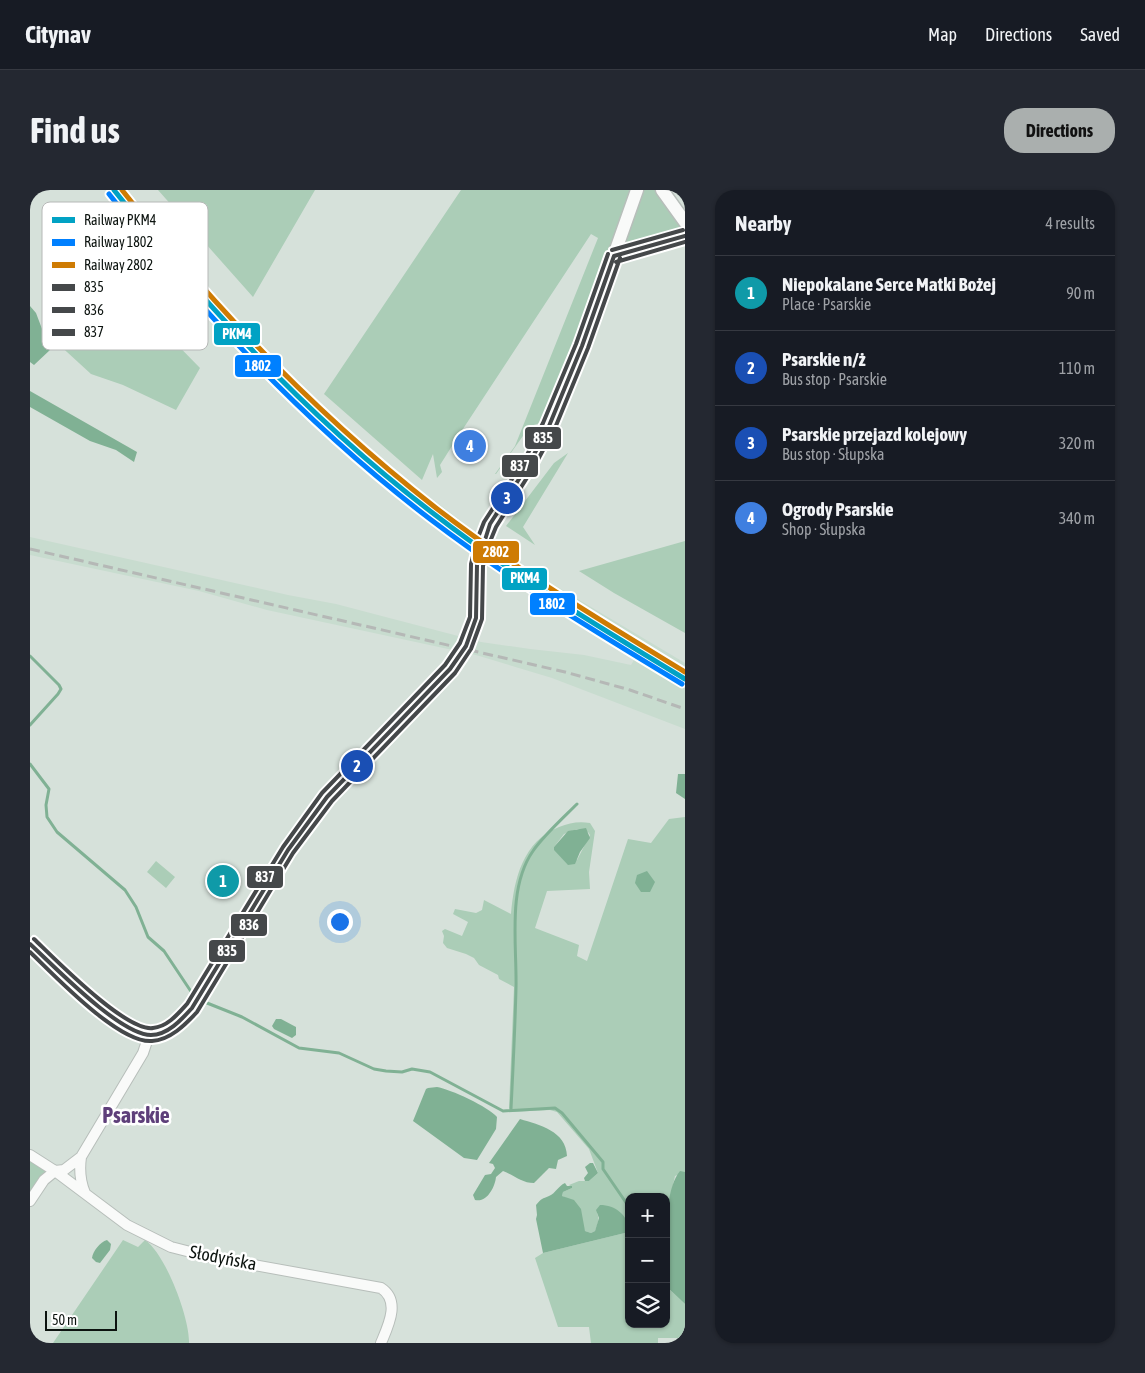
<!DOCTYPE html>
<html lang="en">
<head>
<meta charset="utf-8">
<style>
	body { margin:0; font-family:"Asap Condensed",sans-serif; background:#242831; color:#f1f3f6 }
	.controls { position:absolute; right:15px; bottom:15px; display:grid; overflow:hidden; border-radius:10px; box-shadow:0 1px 4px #0004 }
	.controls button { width:45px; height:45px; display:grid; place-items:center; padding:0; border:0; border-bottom:1px solid #363941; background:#171b24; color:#f1f3f6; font:25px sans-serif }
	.scale { position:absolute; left:15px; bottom:12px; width:72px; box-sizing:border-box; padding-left:5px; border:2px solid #0c130f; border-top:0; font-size:14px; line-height:18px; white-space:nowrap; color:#0c130f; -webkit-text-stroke:4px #fff; paint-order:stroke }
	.you { position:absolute; left:309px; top:731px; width:18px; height:18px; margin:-12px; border:4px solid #fff; border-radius:50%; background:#1a73e8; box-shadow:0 0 0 8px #1a73e833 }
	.badge { display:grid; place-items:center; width:32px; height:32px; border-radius:50%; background:#aaafae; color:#fff; font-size:16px; font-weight:700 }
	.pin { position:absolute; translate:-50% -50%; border:2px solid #fff; box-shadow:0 1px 5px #0006 }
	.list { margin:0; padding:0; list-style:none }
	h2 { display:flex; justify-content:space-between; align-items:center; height:65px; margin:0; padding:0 20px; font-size:21px }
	h2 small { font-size:16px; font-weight:400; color:#9ea1a6 }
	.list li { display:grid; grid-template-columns:32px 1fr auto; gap:15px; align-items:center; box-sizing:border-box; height:75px; padding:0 20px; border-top:1px solid #363941 }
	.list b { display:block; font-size:19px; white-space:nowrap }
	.list p { margin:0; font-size:16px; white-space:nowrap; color:#9ea1a6 }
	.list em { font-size:16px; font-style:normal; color:#9ea1a6 }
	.icon { flex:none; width:28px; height:28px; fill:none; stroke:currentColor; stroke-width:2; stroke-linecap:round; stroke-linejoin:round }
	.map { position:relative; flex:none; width:655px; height:1153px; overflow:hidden; border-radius:20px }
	header { display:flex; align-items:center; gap:30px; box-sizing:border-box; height:70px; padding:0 25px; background:#171b24; border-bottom:1px solid #363941 }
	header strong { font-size:24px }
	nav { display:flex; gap:28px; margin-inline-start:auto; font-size:18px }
	.intro { display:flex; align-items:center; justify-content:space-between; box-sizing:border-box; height:120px; padding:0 30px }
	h1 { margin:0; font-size:35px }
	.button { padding:12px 22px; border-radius:20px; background:#aaafae; color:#111; font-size:18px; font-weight:700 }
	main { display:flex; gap:30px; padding:0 30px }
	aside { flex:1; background:#171b24; border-radius:20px; box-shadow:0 1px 4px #0004 }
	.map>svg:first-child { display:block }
	.built { fill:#c8dccf }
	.green { fill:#abcdb7; fill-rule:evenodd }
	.water { fill:#80b194 }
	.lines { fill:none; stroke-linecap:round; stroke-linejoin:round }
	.stream { stroke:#80b194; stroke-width:3 }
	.minor-casing { stroke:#b7beba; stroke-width:12 }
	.tertiary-casing { stroke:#b7beba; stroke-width:15 }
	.minor { stroke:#f9faf9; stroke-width:10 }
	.tertiary { stroke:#f9faf9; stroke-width:12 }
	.rail { stroke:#b5b8b6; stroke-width:3; stroke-dasharray:10 5; stroke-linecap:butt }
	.bus-1-casing { stroke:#fff; stroke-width:8 }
	.bus-2-casing { stroke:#fff; stroke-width:8 }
	.bus-3-casing { stroke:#fff; stroke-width:8 }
	.bus-1 { stroke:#45484a; stroke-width:4 }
	.bus-2 { stroke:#45484a; stroke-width:4 }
	.bus-3 { stroke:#45484a; stroke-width:4 }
	.rail-1-casing { stroke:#fff; stroke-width:9 }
	.rail-2-casing { stroke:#fff; stroke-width:9 }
	.rail-3-casing { stroke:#fff; stroke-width:9 }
	.rail-1 { stroke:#01a2c4; stroke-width:5 }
	.rail-2 { stroke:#0080ff; stroke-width:5 }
	.rail-3 { stroke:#ce7b03; stroke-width:5 }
	.labels { text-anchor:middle; stroke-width:5; stroke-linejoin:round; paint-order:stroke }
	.street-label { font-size:18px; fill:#0c130f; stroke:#fff }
	.district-label { font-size:22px; font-weight:bold; fill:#5e3f7a; stroke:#fff }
	.key { fill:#fff; stroke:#b6b8b7; stroke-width:1 }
	.key-label { font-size:14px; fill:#0c130f }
	.line-badge { stroke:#fff; stroke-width:2 }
	.badge-label { font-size:14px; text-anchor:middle; font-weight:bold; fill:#fff }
</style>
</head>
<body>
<header>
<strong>Citynav</strong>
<nav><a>Map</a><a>Directions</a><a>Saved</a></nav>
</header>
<div class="intro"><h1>Find us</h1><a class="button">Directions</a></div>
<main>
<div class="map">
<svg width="655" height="1153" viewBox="0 0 655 1153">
	<rect width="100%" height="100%" fill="#d6e1da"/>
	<!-- built -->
	<path class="built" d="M 80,0 L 98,0 L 167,86 L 259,187 L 363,279 L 464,356 L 514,389 L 655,473 L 655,539 L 522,488 L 446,465 L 237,420 L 169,401 L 0,365 L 0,347 L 258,405 L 306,414 L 451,452 L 500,459 L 554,465 L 601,475 L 607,465 L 457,367 L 376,308 L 330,270 L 268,215 L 211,157 L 134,69 Z"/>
	<!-- green -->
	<path class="green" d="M 128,0 L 285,0 L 223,107 Z
		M 431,0 L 602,0 L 533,195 L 514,232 L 500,236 L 466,284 L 465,284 L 485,256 L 568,48 L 561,44 L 427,248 L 410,275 L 412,282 L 407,288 L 403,264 L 392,290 L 294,204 Z
		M 612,0 L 627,0 L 651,34 L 652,40 L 602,55 L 597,53 L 596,48 Z
		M 22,16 L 77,83 L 170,178 L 146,220 L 93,195 L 61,184 L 25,151 L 29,113 L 25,74 Z
		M 538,263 L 493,337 L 505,355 L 476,336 L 524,273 Z
		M 655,351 L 655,443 L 584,403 L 549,381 Z
		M 655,627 L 655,982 L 645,986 L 636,1025 L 636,1007 L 599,1007 L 599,1035 L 595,1028 L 567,1023 C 570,1030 567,1035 565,1041 L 561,1043 L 555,1041 L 536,1008 L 532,1006 L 533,1002 L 542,998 L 539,995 L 549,991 L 559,991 L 568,983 L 559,959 L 527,922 L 520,920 L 481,922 L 479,918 L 484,797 L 469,789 L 468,785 L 449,775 L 444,768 L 436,764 L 417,758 L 413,753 L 414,746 L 412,741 L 415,739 L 432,746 L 438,732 L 423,724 L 425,719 L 446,723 L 452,720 L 454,710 L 481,724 C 484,689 493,651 529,637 C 540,633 548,631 560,633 L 565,641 L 559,682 L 560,699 L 517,701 L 505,738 L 549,755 L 547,766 L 557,771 L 598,649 L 621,653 L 639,629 ZM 547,639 L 558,642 L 560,645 L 547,670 L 533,669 L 524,657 L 534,644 Z
		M 126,671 L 145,687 L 136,698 L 117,682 Z
		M 0,967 L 18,980 L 0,1007 Z
		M 599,1042 L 599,1134 L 636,1134 L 636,1096 L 655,1114 L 655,1148 L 628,1148 L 628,1153 L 561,1153 L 559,1137 L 528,1137 L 505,1068 L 513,1063 Z
		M 93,1050 L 108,1057 L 115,1050 C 135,1063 160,1128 159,1153 L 23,1153 Z"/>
	<!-- water -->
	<path class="water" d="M 0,116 L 6,123 L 20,160 L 4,175 L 0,172 Z
		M 0,201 L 107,262 L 104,272 L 86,260 L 60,251 L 0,217 Z
		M 648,584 L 655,584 L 655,609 L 646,603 Z
		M 556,638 L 560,648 L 550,662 L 545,674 L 538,675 L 524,660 L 524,657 L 538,641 Z
		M 617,681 L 625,692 L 620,702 L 611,702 L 605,693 L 607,685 Z
		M 246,829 L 251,829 L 266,837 L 266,845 L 262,848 L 244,839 L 242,836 Z
		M 407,897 C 420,899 459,917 467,927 L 466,939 L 447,970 L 434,968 L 383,931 L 396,899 L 398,898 Z
		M 490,929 C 510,935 536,941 537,966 L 528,970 L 526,979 L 519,978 L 504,993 C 492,993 484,985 473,981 L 466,987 C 465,997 457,1013 445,1010 L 443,1005 L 455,985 L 461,984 L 465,978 L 463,974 L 459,973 Z
		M 560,973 L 563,973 L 568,983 L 559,991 L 555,991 L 554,988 L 558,983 L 555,977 Z
		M 650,981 L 655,982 L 655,1114 L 636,1096 C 636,1068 632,1002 650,981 Z
		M 535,993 L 537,996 L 542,996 L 542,998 L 533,1002 L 532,1006 L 544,1010 L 551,1019 L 555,1041 L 561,1043 L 565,1041 L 569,1028 L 566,1020 L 570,1015 C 585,1015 599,1025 599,1042 L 513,1063 L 506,1029 L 507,1025 L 506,1015 C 512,1008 512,1009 519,1006 C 526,1003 528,996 535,993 Z
		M 77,1050 L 81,1054 L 80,1060 L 70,1073 L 66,1072 L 62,1068 C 63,1061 70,1052 77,1050 Z"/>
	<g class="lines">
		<!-- stream -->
		<path class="stream" d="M 0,466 L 29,495 L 31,499 L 28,504 L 0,535
			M 0,574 L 19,599 L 16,615 L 17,627 L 27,642 L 95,700 L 106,717 L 118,747 L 134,761 L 162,803
			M 177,813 L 212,827 L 269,858 L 309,863 L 344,879 L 356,881 L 372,882 L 382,879 L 400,882 L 473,921 L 525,918 L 532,923 L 573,972 L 573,979 L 599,1017
			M 481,919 C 483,879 485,838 486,798 C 487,755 477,698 503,661 C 513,646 534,627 547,614"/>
		<!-- minor casing -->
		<g class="minor-casing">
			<path id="minor" d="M 0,965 L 25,981 L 97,1035 L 141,1057 L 180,1067 L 351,1098 C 371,1111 358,1136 351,1153
				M 51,967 C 49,981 50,991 55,1003
				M 0,1011 L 14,990 L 25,981 L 34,980 L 51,967 L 113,863 L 119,845"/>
		</g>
		<!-- tertiary casing -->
		<g class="tertiary-casing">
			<path id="tertiary" d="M 632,0 L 655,32
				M 584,66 L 655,46
				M 0,754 C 23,774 93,847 121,845 C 138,843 151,830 162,818 L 258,660 L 297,607 L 420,479 L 436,456 L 446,428 L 447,375 L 453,352 L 460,334 L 506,261 L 530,212 L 552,156 L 607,0"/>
		</g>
		<!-- minor -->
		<use href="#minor" class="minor"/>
		<!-- tertiary -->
		<use href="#tertiary" class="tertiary"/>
		<!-- rail -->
		<path class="rail" d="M 0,359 L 535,482 L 600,500 L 655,519"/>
		<!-- bus-1 casing -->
		<g class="bus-1-casing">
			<path id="bus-1" d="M 584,66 L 655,46
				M 0,754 C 24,776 90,845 121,845 C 138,845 152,829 162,818 L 258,660 L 297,607 L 420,479 L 436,456 L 446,428 L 447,375 L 460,334 L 500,272 L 519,236 L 552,156 L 584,66"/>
		</g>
		<!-- bus-2 casing -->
		<g class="bus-2-casing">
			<path id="bus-2" d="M 586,72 L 655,52
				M 0,762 C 24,785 89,854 122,851 C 140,850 155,835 167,822 L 263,663 L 302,611 L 425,483 L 441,459 L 452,429 L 453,376 L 459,354 L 466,337 L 505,275 L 525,238 L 558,158 L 590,68"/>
		</g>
		<!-- bus-3 casing -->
		<g class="bus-3-casing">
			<path id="bus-3" d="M 582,60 L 653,40
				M 4,749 C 25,769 96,842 123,838 C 137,837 148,824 157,814 L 253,657 L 292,603 L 415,475 L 430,453 L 440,427 L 441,374 L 447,350 L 454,332 L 495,269 L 513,233 L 546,154 L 578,64"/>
		</g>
		<!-- bus-1 -->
		<use href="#bus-1" class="bus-1"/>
		<!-- bus-2 -->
		<use href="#bus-2" class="bus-2"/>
		<!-- bus-3 -->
		<use href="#bus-3" class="bus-3"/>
		<!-- rail-1 casing -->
		<g class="rail-1-casing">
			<path id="rail-1" d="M 84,0 C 178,120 282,231 404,324 C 483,385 569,437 655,489"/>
		</g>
		<!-- rail-2 casing -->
		<g class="rail-2-casing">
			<path id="rail-2" d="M 79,4 C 173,125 278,236 400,329 C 480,390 566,442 652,494"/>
		</g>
		<!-- rail-3 casing -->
		<g class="rail-3-casing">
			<path id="rail-3" d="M 92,0 C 185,119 287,225 406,318 C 485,379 570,430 655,482"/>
		</g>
		<!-- rail-1 -->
		<use href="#rail-1" class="rail-1"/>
		<!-- rail-2 -->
		<use href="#rail-2" class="rail-2"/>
		<!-- rail-3 -->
		<use href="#rail-3" class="rail-3"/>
	</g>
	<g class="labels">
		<!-- street labels -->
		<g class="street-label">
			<text transform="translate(193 1068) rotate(11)" y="6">Słodyńska</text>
		</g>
		<!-- district labels -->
		<g class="district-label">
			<text x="106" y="933">Psarskie</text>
		</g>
	</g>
	<!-- legend -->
	<rect x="12" y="12" width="166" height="148" rx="8" class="key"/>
	<rect x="22" y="27" width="23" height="6" fill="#01a2c4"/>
	<rect x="22" y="49" width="23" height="7" fill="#0080ff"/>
	<rect x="22" y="72" width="23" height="6" fill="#ce7b03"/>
	<rect x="22" y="94" width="23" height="7" fill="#45484a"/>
	<rect x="22" y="117" width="23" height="6" fill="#45484a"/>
	<rect x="22" y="139" width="23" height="7" fill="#45484a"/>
	<g class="key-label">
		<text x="54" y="35">Railway PKM4</text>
		<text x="54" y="57">Railway 1802</text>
		<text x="54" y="80">Railway 2802</text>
		<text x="54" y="102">835</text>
		<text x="54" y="125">836</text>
		<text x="54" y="147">837</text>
	</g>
	<g class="line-badge">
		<rect x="183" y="132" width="48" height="24" rx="5" fill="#01a2c4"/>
		<rect x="204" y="164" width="48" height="24" rx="5" fill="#0080ff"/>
		<rect x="494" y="236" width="38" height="24" rx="5" fill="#45484a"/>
		<rect x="471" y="264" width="38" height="24" rx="5" fill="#45484a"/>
		<rect x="442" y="350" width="48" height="24" rx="5" fill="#ce7b03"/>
		<rect x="471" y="377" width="47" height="24" rx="5" fill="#01a2c4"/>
		<rect x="499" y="402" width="47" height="24" rx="5" fill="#0080ff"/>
		<rect x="216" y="675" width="38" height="24" rx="5" fill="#45484a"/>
		<rect x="200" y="723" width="38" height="24" rx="5" fill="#45484a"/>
		<rect x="178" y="749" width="38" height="24" rx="5" fill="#45484a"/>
	</g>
	<g class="badge-label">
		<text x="207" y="149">PKM4</text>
		<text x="228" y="181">1802</text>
		<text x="513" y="253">835</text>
		<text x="490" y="281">837</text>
		<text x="466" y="367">2802</text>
		<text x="495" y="393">PKM4</text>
		<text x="522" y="419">1802</text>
		<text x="235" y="692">837</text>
		<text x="219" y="740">836</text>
		<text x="197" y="766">835</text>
	</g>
</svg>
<div class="controls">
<button>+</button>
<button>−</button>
<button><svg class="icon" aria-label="layers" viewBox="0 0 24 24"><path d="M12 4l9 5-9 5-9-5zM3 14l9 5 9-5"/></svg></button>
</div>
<div class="scale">50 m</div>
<div class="you"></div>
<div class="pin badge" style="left:193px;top:691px;background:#0f9aa8">1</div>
<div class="pin badge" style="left:327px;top:576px;background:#1a4fb4">2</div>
<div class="pin badge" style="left:477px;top:308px;background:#1a4fb4">3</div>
<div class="pin badge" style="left:440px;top:256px;background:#3f7fe0">4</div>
</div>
<aside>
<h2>Nearby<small>4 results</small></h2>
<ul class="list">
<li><span class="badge" style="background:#0f9aa8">1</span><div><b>Niepokalane Serce Matki Bożej</b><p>Place · Psarskie</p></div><em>90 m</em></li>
<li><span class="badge" style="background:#1a4fb4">2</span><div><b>Psarskie n/ż</b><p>Bus stop · Psarskie</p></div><em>110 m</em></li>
<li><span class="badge" style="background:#1a4fb4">3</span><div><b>Psarskie przejazd kolejowy</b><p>Bus stop · Słupska</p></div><em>320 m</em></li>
<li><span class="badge" style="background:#3f7fe0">4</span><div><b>Ogrody Psarskie</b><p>Shop · Słupska</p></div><em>340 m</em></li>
</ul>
</aside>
</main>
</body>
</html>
